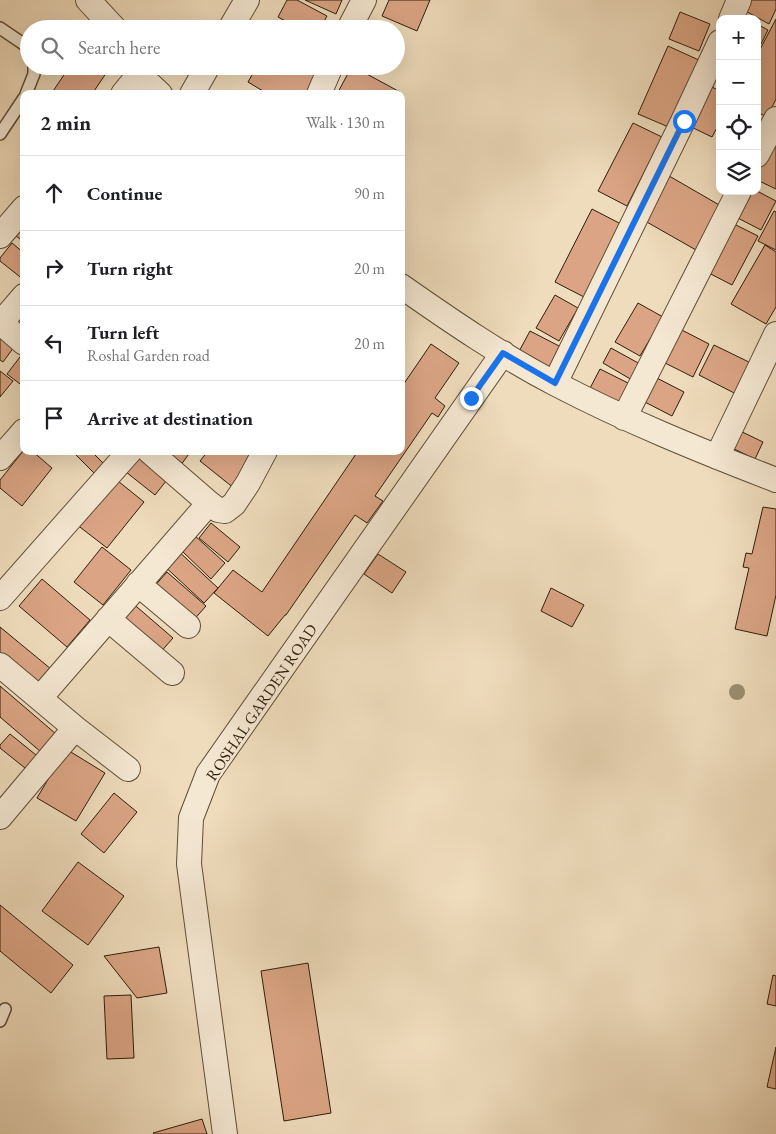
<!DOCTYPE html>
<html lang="en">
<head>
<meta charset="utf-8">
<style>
	body { margin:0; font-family:"EB Garamond",serif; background:#f6f6f6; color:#202124 }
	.controls { position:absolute; right:15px; top:15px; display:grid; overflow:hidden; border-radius:10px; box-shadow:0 5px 20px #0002 }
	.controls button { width:45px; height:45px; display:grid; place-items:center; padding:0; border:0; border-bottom:1px solid #e0e0e0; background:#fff; color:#202124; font:25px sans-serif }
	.stop { position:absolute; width:15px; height:15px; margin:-11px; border:4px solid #1a73e8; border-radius:50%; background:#fff }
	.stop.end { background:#1a73e8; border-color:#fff; box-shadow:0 1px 5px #0008 }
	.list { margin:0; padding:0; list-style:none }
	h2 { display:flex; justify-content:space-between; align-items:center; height:65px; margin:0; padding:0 20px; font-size:21px }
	h2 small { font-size:16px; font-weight:400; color:#757577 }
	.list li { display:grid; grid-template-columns:32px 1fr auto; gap:15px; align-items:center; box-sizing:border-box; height:75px; padding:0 20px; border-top:1px solid #e0e0e0 }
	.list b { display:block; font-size:19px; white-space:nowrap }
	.list p { margin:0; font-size:16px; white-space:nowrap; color:#757577 }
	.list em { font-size:16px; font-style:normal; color:#757577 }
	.icon { flex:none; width:28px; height:28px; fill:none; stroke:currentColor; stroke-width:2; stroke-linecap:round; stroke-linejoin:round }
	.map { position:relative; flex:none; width:776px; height:1134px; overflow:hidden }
	.search { position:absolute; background:#fff; box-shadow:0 5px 20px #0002; left:20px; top:20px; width:385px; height:55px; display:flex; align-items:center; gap:12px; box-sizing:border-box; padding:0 18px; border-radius:28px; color:#757577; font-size:19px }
	.panel { position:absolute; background:#fff; box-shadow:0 5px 20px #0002; left:20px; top:90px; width:385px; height:365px; border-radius:10px }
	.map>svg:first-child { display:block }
	.building { fill:#dba585; stroke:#2e1e0a }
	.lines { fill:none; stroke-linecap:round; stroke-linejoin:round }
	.service-casing { stroke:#5e4e36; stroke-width:14 }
	.minor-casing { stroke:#5e4e36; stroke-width:26 }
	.service { stroke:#f5e8d3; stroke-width:11 }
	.minor { stroke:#f5e8d3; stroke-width:24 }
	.tree { fill:#9c8e70 }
	.route { stroke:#1a73e8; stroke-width:6 }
	.labels { text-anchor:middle; stroke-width:4.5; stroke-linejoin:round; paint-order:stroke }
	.street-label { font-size:16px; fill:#2e1e0a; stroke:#f5e8d3 }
</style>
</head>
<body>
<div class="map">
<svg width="776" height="1134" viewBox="0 0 776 1134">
	<rect width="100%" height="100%" fill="#efdcbc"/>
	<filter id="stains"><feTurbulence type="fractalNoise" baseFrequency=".004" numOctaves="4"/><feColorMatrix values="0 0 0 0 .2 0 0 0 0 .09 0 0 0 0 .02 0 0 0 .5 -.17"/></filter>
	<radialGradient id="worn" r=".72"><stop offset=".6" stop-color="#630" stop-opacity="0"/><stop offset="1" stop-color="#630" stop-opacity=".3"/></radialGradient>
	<!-- building -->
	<path class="building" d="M 287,0 L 297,0 L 327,16 L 320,29 L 300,29 L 278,17 Z
		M 305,0 L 342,0 L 336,14 Z
		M 389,0 L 430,0 L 417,31 L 382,16 Z
		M 746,0 L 776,0 L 776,9 L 769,24 L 742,9 Z
		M 680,12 L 710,24 L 699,51 L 669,39 Z
		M 776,19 L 776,99 L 767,117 L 757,112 L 757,55 Z
		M 757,24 L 768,30 L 758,50 L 757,49 Z
		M 668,46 L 701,61 L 671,128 L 638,114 Z
		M 70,66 L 111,66 L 92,94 L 51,94 Z
		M 257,66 L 321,66 L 305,94 L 268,94 L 248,82 Z
		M 352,66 L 400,92 L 400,94 L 337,94 Z
		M 704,83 L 720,91 L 720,122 L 712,137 L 685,124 Z
		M 633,123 L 662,137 L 627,206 L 598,191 Z
		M 773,139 L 776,141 L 776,189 L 757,180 L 757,172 Z
		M 664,173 L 721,206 L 696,250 L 638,217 Z
		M 744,191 L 757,191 L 776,201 L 761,230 L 732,215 Z
		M 592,209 L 621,224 L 584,297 L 555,282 Z
		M 774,211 L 776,212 L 776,250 L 758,241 Z
		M 728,221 L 758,236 L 732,285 L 703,270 Z
		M 24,225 L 24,242 L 16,236 Z
		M 12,243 L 24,253 L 24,280 L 0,261 L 0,258 Z
		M 765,245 L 776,252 L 776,307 L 766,324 L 731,304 Z
		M 555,295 L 578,308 L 559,341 L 536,328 Z
		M 638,303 L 663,317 L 640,356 L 615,342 Z
		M 676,327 L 709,344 L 693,377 L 659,360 Z
		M 530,331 L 561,347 L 548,373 L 516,357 Z
		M 0,337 L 17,343 L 3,362 L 0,360 Z
		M 431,344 L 459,363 L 435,398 L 445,406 L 438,417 L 432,413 L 375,496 L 383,501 L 367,523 L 355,515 L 286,615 L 285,615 L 268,636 L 214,593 L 233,570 L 262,592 L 358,451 L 401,451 L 401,388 Z
		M 714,345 L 755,365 L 740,396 L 699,375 Z
		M 611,348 L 640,364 L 632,380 L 603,363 Z
		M 23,353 L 24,353 L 24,387 L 7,374 Z
		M 600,369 L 632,385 L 619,410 L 587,394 Z
		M 0,371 L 13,381 L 0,397 Z
		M 651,375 L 684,392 L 672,416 L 639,399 Z
		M 736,429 L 763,442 L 755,459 L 728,446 Z
		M 24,450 L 24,451 L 32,451 L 52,468 L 22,506 L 0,488 L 0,480 Z
		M 72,451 L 91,451 L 106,466 L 97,476 Z
		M 156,451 L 191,451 L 178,469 Z
		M 208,451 L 262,451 L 235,489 L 200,461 Z
		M 142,453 L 170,476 L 155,495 L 126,472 Z
		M 113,477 L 144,502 L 107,548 L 76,524 Z
		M 763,507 L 776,509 L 776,595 L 767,636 L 735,629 L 749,568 L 743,567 L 746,553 L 752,554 Z
		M 211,523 L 240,547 L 228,562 L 199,538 Z
		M 194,535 L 225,563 L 211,579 L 181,550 Z
		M 102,547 L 131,570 L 103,605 L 74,582 Z
		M 175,548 L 218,588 L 204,603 L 161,563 Z
		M 378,554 L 406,572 L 392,593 L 364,574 Z
		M 167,572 L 206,606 L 191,623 L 152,589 Z
		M 42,579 L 90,620 L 67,647 L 19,606 Z
		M 551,588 L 584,605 L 572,627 L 541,611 Z
		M 130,601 L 173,638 L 158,655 L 116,618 Z
		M 0,627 L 51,669 L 37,687 L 0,656 Z
		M 0,686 L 56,734 L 41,752 L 0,717 Z
		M 10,734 L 41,759 L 30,772 L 0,748 L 0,745 Z
		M 66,749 L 105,773 L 76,821 L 37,798 Z
		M 114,793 L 137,812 L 104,853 L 81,834 Z
		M 78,862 L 124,896 L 88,945 L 42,911 Z
		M 0,905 L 73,965 L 51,993 L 0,951 Z
		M 159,947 L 167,993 L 137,998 L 104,956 Z
		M 308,963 L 331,1113 L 284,1121 L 261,971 Z
		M 773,975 L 776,976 L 776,1006 L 767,1004 Z
		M 131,995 L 134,1058 L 107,1059 L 104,996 Z
		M 776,1047 L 776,1089 L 767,1087 Z
		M 202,1119 L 207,1134 L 154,1134 L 153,1133 Z"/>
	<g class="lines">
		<!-- service casing -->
		<g class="service-casing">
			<path id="service" d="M 0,28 L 25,45 L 29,50
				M 26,94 L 34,74 L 34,66
				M 0,134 L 24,98
				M 0,1021 L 5,1009"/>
		</g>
		<!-- minor casing -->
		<g class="minor-casing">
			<path id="minor" d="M 88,0 L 115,29
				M 731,19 L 739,0
				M 230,29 L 247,0
				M 349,29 L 364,0
				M 123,94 L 137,77 L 144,79 L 160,94
				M 192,94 L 208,66
				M 319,94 L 331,66
				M 757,155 L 776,119
				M 0,236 L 24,208
				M 401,286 C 451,321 502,356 556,384 C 627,421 701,451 776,480
				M 1,323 L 24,343
				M 0,324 L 24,296
				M 555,383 L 683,121 L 720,42
				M 624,418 L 739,191
				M 149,451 L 209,503 L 218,510 L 225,511 L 234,504 L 248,483 L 265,451
				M 717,457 L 776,334
				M 0,458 L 24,431
				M 138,584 L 188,626
				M 0,598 L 130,451
				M 108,619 L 172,673
				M 0,665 L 75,728 L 128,769
				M 40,698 L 209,503
				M 0,817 L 75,728
				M 225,1134 L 189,864 L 191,818 L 208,774 L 503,353"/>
		</g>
		<!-- service -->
		<use href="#service" class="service"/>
		<!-- minor -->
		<use href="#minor" class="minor"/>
	</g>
	<!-- trees -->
	<circle class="tree" cx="737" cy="692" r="8"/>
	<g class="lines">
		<!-- route -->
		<path class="route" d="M 471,398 L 503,353 L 555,383 L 684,121"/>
	</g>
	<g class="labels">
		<!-- street labels -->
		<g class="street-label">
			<text transform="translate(261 702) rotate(-56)" y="6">ROSHAL GARDEN ROAD</text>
		</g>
	</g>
	<rect width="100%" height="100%" filter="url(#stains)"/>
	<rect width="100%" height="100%" fill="url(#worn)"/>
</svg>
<div class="controls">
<button>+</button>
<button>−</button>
<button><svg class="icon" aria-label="locate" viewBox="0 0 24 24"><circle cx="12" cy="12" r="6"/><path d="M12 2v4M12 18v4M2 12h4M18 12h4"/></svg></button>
<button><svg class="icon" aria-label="layers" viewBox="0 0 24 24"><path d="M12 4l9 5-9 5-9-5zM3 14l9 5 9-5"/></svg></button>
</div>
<div class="stop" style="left:684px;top:121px"></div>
<div class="stop end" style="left:471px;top:398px"></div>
<div class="search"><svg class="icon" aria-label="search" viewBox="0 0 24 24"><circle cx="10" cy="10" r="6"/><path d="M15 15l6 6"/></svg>Search here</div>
<section class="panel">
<h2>2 min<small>Walk · 130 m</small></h2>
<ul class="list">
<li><svg class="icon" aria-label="ahead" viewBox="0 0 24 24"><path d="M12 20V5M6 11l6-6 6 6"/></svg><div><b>Continue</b></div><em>90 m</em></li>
<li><svg class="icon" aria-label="right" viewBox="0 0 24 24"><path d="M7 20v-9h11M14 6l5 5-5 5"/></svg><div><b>Turn right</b></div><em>20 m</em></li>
<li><svg class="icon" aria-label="left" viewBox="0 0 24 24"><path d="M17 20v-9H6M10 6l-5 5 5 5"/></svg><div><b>Turn left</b><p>Roshal Garden road</p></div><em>20 m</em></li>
<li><svg class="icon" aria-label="arrive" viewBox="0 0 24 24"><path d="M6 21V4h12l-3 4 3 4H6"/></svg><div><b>Arrive at destination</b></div></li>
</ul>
</section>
</div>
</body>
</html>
